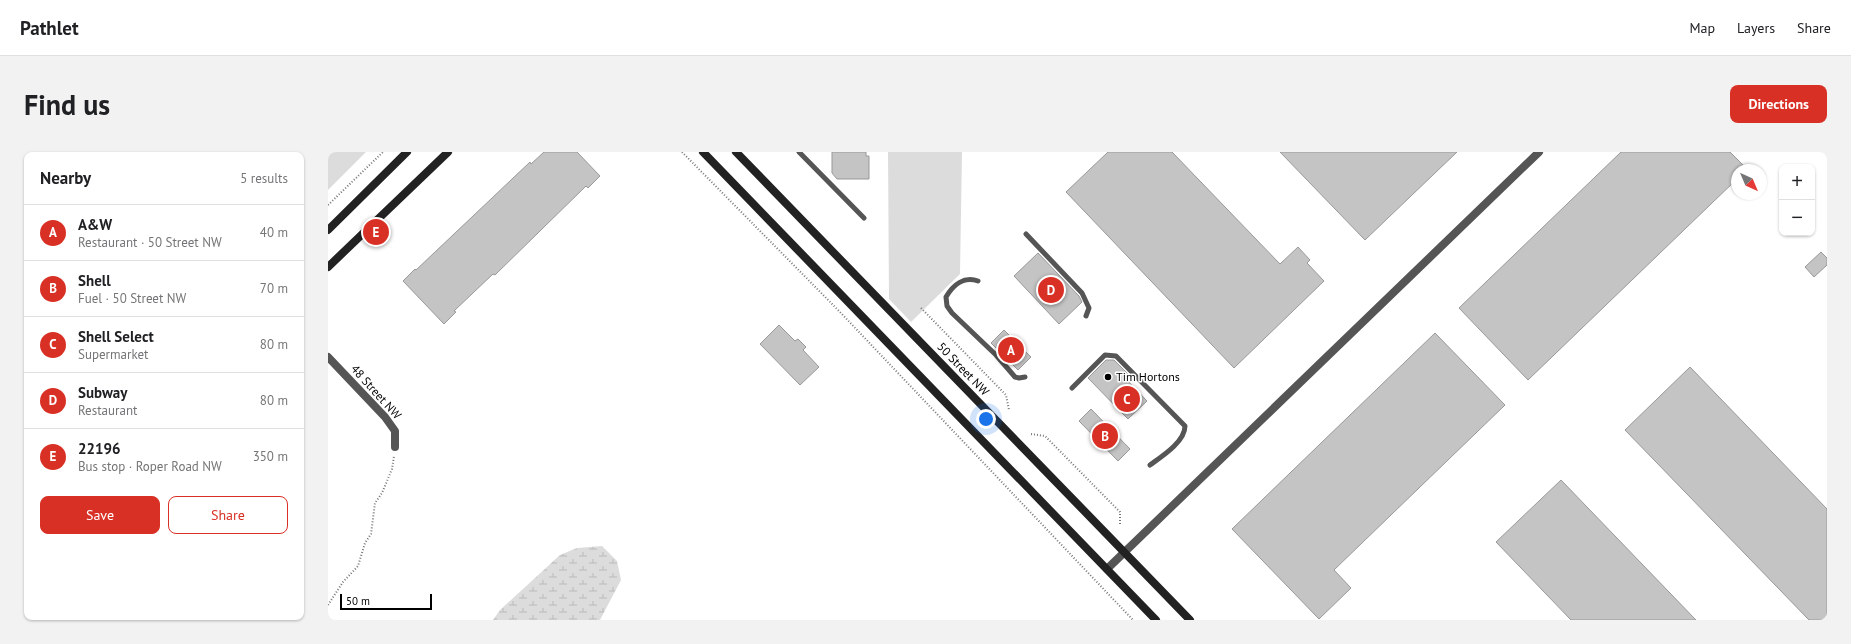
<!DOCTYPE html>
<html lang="en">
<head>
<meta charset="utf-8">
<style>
	body { margin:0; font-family:"PT Sans",sans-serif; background:#f2f2f2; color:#202124 }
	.controls { position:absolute; right:12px; top:12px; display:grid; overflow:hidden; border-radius:8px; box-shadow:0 1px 3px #0004 }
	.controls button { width:36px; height:36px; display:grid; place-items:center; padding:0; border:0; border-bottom:1px solid #e0e0e0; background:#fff; color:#202124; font:20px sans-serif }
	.compass { position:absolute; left:1403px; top:12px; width:36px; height:36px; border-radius:50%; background:#fff; box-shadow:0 1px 3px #0004; rotate:136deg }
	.scale { position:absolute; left:12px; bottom:10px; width:92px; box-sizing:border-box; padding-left:4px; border:2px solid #000; border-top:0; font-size:11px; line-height:14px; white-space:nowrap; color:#000; -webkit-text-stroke:3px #fff; paint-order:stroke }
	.you { position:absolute; left:658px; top:267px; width:14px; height:14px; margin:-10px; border:3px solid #fff; border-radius:50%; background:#1a73e8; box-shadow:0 0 0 6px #1a73e833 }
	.badge { display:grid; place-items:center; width:26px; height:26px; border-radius:50%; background:#d93025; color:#fff; font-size:13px; font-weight:700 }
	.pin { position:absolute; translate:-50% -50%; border:2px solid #fff; box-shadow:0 1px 4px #0006 }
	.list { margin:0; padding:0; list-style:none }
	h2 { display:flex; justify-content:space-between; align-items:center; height:52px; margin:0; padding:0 16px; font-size:17px }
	h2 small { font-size:13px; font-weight:400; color:#757577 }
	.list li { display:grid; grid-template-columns:26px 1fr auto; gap:12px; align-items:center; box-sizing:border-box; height:56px; padding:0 16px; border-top:1px solid #e0e0e0 }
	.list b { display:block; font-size:15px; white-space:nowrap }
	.list p { margin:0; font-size:13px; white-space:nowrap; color:#757577 }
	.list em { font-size:13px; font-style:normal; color:#757577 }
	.actions { display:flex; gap:8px; padding:12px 16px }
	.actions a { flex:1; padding:9px 0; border:1px solid #d93025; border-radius:8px; text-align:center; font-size:14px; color:#d93025 }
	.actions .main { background:#d93025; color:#fff }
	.map { position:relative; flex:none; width:1499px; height:468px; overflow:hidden; border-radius:8px }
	header { display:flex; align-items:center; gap:24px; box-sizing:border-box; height:56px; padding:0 20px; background:#fff; border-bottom:1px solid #e0e0e0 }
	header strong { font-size:19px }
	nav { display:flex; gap:22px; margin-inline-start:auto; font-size:14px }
	.intro { display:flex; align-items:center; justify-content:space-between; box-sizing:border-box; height:96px; padding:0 24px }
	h1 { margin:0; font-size:28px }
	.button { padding:10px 18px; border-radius:8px; background:#d93025; color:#fff; font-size:14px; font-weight:700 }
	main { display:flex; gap:24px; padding:0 24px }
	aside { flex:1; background:#fff; border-radius:8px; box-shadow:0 1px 3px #0004 }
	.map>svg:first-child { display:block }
	.green { fill:#dcdcdc }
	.wetland { fill:url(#wetland-marsh) }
	.building { fill:#c4c4c4; stroke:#999 }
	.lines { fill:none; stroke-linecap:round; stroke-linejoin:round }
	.path { stroke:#777; stroke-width:2; stroke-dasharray:1 2; stroke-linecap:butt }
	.lane { stroke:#555; stroke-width:5 }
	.street { stroke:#555; stroke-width:8 }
	.secondary { stroke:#222; stroke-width:8 }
	.poi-dot { fill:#000; stroke:#fff; stroke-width:1.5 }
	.labels { text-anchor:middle; stroke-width:3; stroke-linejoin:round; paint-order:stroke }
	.street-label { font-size:12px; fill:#000; stroke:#fff }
	.poi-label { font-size:12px; fill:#000; stroke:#fff; text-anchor:start }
</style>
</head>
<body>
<header>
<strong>Pathlet</strong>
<nav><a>Map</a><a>Layers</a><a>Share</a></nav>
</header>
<div class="intro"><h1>Find us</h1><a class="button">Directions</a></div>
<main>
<aside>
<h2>Nearby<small>5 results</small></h2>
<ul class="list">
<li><span class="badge">A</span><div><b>A&amp;W</b><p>Restaurant · 50 Street NW</p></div><em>40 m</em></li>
<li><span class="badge">B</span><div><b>Shell</b><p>Fuel · 50 Street NW</p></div><em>70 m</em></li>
<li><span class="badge">C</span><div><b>Shell Select</b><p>Supermarket</p></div><em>80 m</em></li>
<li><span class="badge">D</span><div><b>Subway</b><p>Restaurant</p></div><em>80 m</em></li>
<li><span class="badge">E</span><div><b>22196</b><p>Bus stop · Roper Road NW</p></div><em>350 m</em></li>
</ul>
<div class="actions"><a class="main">Save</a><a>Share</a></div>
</aside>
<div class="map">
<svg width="1499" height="468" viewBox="0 0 1499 468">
	<defs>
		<pattern id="wetland-marsh" width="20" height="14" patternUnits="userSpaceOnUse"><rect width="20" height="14" fill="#dcdcdc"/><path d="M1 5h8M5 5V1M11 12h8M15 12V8" fill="none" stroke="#bbb"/></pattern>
	</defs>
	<rect width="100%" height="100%" fill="#fff"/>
	<!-- green -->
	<path class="green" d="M 0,0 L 38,0 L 0,38 Z
		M 560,0 L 634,0 L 632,122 L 583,170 L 561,147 Z"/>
	<!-- wetland -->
	<path class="wetland" d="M 274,394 L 289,409 L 293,428 L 272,468 L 165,468 L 172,458 L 232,403 L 249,396 Z"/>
	<!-- building -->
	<path class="building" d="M 216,0 L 249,0 L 272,24 L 260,36 L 258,34 L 167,123 L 165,122 L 126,159 L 128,160 L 116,172 L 75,129 L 87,117 L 88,118 L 202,10 L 203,12 Z
		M 504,0 L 538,0 L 538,4 L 541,4 L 541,27 L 509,27 L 504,21 Z
		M 780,0 L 844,0 L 952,112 L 970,95 L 982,108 L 979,111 L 996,129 L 906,216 L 738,40 Z
		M 952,0 L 1129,0 L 1037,88 Z
		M 1293,0 L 1402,0 L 1420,18 L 1409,18 L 1409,27 L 1200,228 L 1131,156 Z
		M 1493,100 L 1499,106 L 1499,113 L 1486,125 L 1477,115 Z
		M 710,101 L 751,144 L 754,150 L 731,172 L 686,124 Z
		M 451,173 L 467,189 L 470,187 L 478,195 L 475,198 L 491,215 L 472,233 L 432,192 Z
		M 676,178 L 703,205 L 690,218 L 663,191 Z
		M 1107,181 L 1177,253 L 1006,418 L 1023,436 L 991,467 L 904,377 Z
		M 778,208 L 786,208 L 802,224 L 798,227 L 819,249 L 800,267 L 760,226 Z
		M 1362,215 L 1499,357 L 1499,468 L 1481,468 L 1297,278 Z
		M 763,257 L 802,297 L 790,309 L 751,269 Z
		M 1233,328 L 1368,468 L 1243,468 L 1168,390 Z"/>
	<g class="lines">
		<!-- path -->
		<path class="path" d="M 354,0 L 511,159 L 805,468
			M 0,53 L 55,0
			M 593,156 L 678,243 L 681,258
			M 703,282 L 717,284 L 792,360 L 792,372
			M 0,453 L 15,430 L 30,414 L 37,391 L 43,382 L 47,351 L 54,341 L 64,317 L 66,304"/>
		<!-- lane -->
		<path class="lane" d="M 471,0 L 536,66
			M 698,82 L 754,141 L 761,156 L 758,164
			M 650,129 C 636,124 625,133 618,145 L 619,154 L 624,161 L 668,203 L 687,225 L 691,226 L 697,225
			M 744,236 L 777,203 L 788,204 L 857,274 C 857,290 833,305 822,313"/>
		<!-- street -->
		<path class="street" d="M 0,205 L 57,265 L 67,279 L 67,295
			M 779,417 L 1211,0"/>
		<!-- secondary -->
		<path class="secondary" d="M 375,0 L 828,468
			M 408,0 L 862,468
			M 0,78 L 79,0
			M 0,115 L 120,0"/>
	</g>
	<!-- markers -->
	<circle class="poi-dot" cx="780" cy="225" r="4"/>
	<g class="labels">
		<!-- street labels -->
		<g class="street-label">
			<text transform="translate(635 217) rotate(46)" y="4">50 Street NW</text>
			<text transform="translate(48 240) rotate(48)" y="4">48 Street NW</text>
		</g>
		<!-- poi labels -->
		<g class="poi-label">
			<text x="788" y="229">Tim Hortons</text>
		</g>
	</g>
</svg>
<div class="controls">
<button>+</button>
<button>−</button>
</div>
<svg class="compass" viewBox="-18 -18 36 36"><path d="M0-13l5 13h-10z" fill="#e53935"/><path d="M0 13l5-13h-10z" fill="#757577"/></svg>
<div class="scale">50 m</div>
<div class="you"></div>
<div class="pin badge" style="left:683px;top:198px">A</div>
<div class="pin badge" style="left:777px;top:284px">B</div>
<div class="pin badge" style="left:799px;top:247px">C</div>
<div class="pin badge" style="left:723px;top:138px">D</div>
<div class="pin badge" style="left:48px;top:80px">E</div>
</div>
</main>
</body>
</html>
